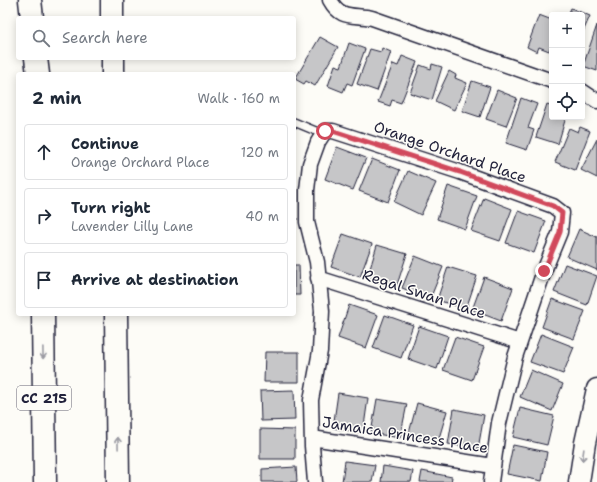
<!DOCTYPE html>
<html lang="en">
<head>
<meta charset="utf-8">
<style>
	body { margin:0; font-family:"Shantell Sans",sans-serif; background:#f2f2f3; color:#1f2937 }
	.controls { position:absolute; right:12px; top:12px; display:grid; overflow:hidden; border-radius:4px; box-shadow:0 2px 10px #0003 }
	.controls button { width:36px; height:36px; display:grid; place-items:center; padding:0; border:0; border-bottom:1px solid #e0e1e3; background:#fff; color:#1f2937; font:20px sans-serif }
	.stop { position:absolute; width:12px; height:12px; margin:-9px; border:3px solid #d1495b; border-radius:50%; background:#fff }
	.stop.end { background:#d1495b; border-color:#fff; box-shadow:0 1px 4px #0008 }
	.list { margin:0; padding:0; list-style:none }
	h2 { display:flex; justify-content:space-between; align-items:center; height:52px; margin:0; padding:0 16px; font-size:17px }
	h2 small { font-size:13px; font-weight:400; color:#747a83 }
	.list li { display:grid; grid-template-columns:26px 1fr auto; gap:12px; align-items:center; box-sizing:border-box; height:56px; margin:0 8px 8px; padding:0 8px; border:1px solid #e0e1e3; border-radius:4px }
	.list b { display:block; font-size:15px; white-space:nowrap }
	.list p { margin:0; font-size:13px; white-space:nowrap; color:#747a83 }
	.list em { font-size:13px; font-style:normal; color:#747a83 }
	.icon { flex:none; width:22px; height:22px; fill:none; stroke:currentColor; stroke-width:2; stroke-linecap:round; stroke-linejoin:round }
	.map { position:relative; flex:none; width:597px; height:482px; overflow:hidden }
	.search { position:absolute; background:#fff; box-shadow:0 2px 10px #0003; left:16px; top:16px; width:280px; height:44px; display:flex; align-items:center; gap:10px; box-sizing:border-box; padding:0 14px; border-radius:4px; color:#747a83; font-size:15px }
	.panel { position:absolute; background:#fff; box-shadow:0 2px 10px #0003; left:16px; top:72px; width:280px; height:244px; border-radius:4px }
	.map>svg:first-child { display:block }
	.building { fill:#c6c6c8; stroke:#22223b }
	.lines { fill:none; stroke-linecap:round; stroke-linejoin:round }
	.service-casing { stroke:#22223b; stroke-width:10 }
	.minor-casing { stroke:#22223b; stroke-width:17 }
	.secondary-casing { stroke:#22223b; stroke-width:23 }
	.motorway-casing { stroke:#22223b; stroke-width:25 }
	.service { stroke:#fdfcf7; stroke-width:7 }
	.minor { stroke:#fdfcf7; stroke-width:14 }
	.secondary { stroke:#fdfcf7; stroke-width:20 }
	.motorway { stroke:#fdfcf7; stroke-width:22 }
	.oneway { stroke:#9a9aa2 }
	.route { stroke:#d1495b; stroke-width:5 }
	.labels { text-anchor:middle; stroke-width:3; stroke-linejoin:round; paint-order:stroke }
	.shield { fill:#fdfcf7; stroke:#646373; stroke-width:1 }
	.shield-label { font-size:14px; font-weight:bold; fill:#22223b }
	.street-label { font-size:15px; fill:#22223b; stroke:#fdfcf7 }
</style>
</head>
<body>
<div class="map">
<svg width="597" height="482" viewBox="0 0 597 482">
	<rect width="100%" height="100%" fill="#fdfcf7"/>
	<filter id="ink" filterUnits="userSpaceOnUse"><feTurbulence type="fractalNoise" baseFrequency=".025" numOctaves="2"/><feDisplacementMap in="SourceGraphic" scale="8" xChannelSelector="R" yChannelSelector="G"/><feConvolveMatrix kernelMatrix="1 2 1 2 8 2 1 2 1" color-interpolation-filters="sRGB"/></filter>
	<g filter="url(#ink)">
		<!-- building -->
		<path class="building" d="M 571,8 L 590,16 L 582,34 L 582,15 L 568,15 Z
			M 539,15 L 552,20 L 552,43 L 549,51 L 539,47 L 537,52 L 527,47 Z
			M 597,25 L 597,71 L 583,66 Z
			M 320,37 L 338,47 L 315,86 L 306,81 L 304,84 L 295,79 Z
			M 349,43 L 365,49 L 352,85 L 347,83 L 343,92 L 328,86 L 335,65 L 341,67 Z
			M 382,48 L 391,52 L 377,91 L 357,84 L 370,49 L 381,52 Z
			M 402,56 L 417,62 L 401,103 L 392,100 L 390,106 L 378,102 L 393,64 L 398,66 Z
			M 432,64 L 442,67 L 432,100 L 410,93 L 420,65 L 431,69 Z
			M 449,71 L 456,75 L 455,78 L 467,83 L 454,110 L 435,101 Z
			M 472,81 L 490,87 L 480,117 L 462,111 Z
			M 497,90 L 517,98 L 506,126 L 486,119 Z
			M 521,98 L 537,104 L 528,128 L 534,130 L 527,150 L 506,143 Z
			M 547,104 L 552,106 L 552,117 L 566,117 L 558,144 L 536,137 Z
			M 580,127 L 590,131 L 575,170 L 555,162 L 569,128 L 578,132 Z
			M 597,139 L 597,178 L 581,170 Z
			M 337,147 L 366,158 L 353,190 L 325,179 Z
			M 372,159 L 400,170 L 388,202 L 359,191 Z
			M 408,171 L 436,183 L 421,215 L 394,202 Z
			M 448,186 L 477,196 L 465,229 L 437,219 Z
			M 484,198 L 512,209 L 500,241 L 471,231 Z
			M 518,211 L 546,221 L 534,253 L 506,243 Z
			M 579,229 L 597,237 L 597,270 L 567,257 Z
			M 343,234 L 372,244 L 360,277 L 331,267 Z
			M 377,245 L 407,254 L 396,288 L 367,279 Z
			M 415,256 L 443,267 L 430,299 L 402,288 Z
			M 565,264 L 597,276 L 587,305 L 554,292 Z
			M 294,265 L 299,265 L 300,295 L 294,295 Z
			M 448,267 L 477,276 L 466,309 L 437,300 Z
			M 484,277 L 513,288 L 501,321 L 472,310 Z
			M 552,299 L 585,311 L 574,339 L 542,327 Z
			M 349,305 L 378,315 L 366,348 L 338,338 Z
			M 385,315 L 413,325 L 401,358 L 373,348 Z
			M 419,326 L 448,336 L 437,369 L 408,359 Z
			M 541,334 L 574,347 L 563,374 L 530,362 Z
			M 455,337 L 484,347 L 472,380 L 443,370 Z
			M 265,352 L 299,352 L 299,382 L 264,382 Z
			M 531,370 L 563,384 L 552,411 L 520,397 Z
			M 294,390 L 295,420 L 261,421 L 260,391 Z
			M 338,393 L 368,398 L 363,433 L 333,428 Z
			M 377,399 L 407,404 L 400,438 L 371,433 Z
			M 417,403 L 447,411 L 437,445 L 408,437 Z
			M 520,408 L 554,416 L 547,445 L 513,437 Z
			M 454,409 L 484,415 L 478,449 L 448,444 Z
			M 260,429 L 295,430 L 295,459 L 260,459 Z
			M 513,445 L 547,452 L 542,481 L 507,474 Z
			M 345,461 L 375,465 L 372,482 L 342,482 Z
			M 383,466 L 413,471 L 411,482 L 381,482 Z
			M 296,467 L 297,482 L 262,482 L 262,469 Z
			M 422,471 L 452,477 L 451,482 L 420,482 Z"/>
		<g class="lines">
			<!-- service casing -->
			<g class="service-casing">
				<path id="service" d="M 294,122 L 323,134"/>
			</g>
			<!-- minor casing -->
			<g class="minor-casing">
				<path id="minor" d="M 330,0 C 341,20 352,14 372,18 L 552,81
					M 582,91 L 597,101
					M 318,278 L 520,342
					M 312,438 L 493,466
					M 315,482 L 312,446 L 311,400 L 320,351 L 322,311 L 317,262 L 307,222 L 307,190 L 310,164 L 318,142 L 325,131 L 333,131 L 460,172 L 553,206 L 562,213 L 560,232 L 544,271 L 515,357 L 499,423 L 491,482"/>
			</g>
			<!-- secondary casing -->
			<g class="secondary-casing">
				<path id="secondary" d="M 579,482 L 585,443 L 597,389"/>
			</g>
			<!-- motorway casing -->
			<g class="motorway-casing">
				<path id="motorway" d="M 30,0 L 32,18
					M 112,0 L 112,18
					M 36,58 L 38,74
					M 113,58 L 113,74
					M 43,314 L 45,482
					M 116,314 L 118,482"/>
			</g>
			<!-- service -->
			<use href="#service" class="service"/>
			<!-- minor -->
			<use href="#minor" class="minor"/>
			<!-- secondary -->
			<use href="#secondary" class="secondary"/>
			<!-- motorway -->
			<use href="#motorway" class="motorway"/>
		</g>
		<!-- one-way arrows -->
		<defs><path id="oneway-shaft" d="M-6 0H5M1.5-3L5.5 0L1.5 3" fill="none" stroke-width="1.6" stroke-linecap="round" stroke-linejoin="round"/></defs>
		<g class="oneway">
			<use href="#oneway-shaft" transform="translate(43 353) rotate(89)"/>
			<use href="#oneway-shaft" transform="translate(118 443) rotate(-91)"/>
			<use href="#oneway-shaft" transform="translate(583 455) rotate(98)"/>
		</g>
	</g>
	<g class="lines" filter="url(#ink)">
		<!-- route -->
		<path class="route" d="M 325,131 L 333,131 L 460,172 L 553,206 L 562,213 L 560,232 L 544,271"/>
	</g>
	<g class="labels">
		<!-- shield labels -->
		<rect class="shield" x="17" y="386" width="54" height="24" rx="3"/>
		<g class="shield-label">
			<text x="44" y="403">CC 215</text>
		</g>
		<!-- street labels -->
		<g class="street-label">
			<text transform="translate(450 152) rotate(19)" y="5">Orange Orchard Place</text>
			<text transform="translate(424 294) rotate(18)" y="5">Regal Swan Place</text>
			<text transform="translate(405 435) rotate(9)" y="5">Jamaica Princess Place</text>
		</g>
	</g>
</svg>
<div class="controls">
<button>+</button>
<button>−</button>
<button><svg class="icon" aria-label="locate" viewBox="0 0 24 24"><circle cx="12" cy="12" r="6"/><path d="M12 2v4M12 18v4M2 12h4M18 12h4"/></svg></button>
</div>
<div class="stop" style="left:325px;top:131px"></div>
<div class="stop end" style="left:544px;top:271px"></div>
<div class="search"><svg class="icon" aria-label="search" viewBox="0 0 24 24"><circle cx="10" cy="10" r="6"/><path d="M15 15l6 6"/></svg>Search here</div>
<section class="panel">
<h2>2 min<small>Walk · 160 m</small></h2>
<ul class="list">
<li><svg class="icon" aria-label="ahead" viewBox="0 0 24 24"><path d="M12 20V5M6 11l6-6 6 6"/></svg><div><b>Continue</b><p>Orange Orchard Place</p></div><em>120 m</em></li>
<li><svg class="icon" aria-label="right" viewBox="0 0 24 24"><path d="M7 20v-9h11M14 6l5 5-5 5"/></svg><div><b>Turn right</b><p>Lavender Lilly Lane</p></div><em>40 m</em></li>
<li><svg class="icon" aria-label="arrive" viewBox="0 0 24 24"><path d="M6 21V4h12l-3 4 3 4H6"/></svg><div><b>Arrive at destination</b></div></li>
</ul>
</section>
</div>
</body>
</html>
